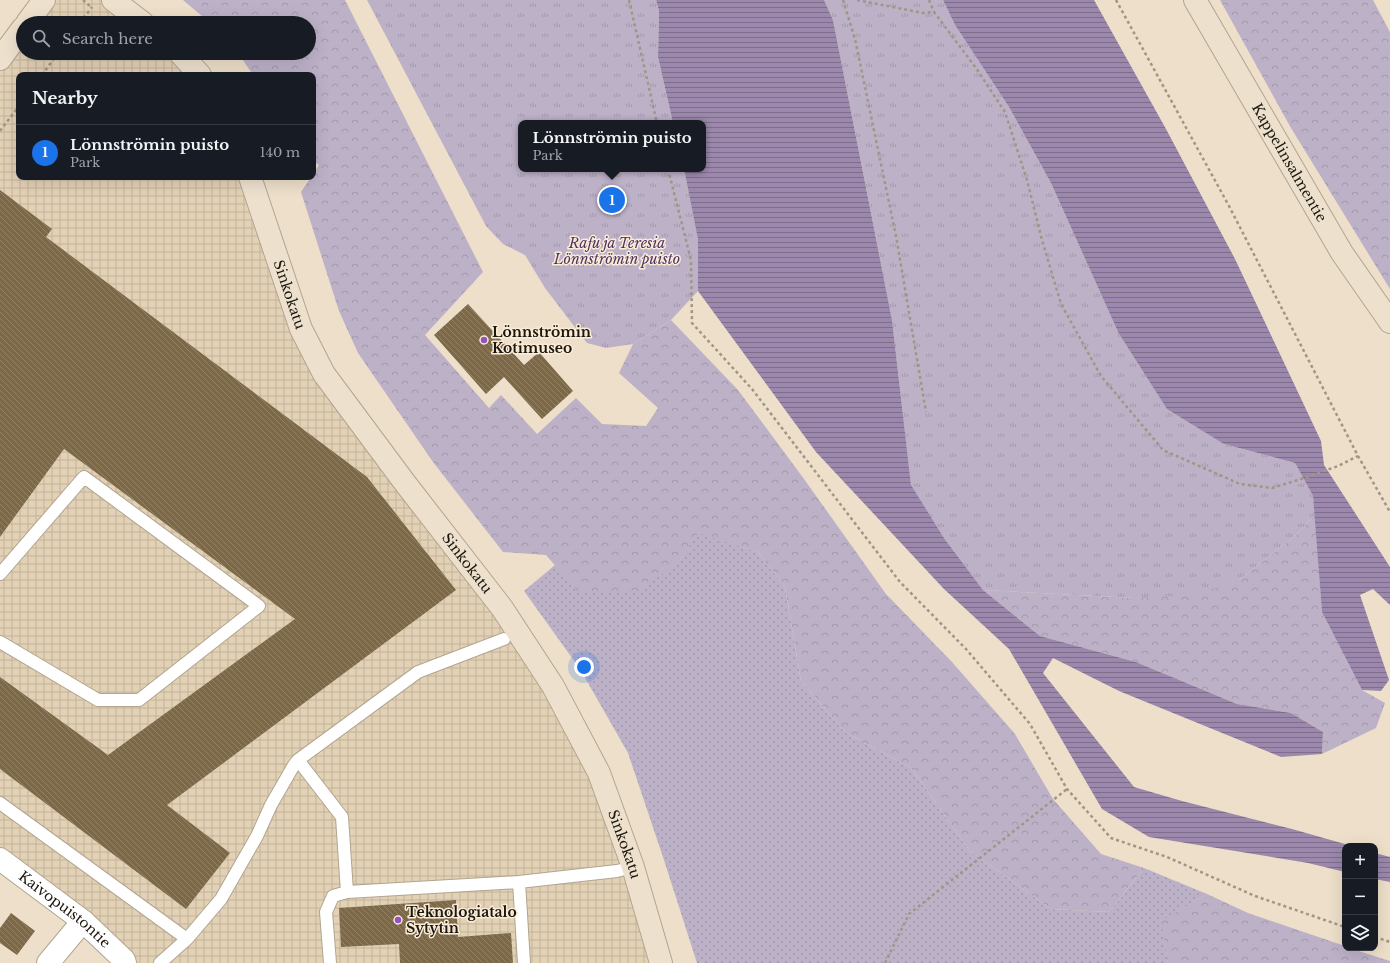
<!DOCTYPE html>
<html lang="en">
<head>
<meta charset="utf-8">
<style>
	body { margin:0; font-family:"Libre Baskerville",serif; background:#20242c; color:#f1f3f6 }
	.controls { position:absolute; right:12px; bottom:12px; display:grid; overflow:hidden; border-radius:8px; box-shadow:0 4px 16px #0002 }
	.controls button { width:36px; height:36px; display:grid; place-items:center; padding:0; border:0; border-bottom:1px solid #363941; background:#171b24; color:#f1f3f6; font:20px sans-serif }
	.you { position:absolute; left:584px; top:667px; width:14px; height:14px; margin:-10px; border:3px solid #fff; border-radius:50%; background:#1a73e8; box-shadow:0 0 0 6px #1a73e833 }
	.badge { display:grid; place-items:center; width:26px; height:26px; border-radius:50%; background:#1a73e8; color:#fff; font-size:13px; font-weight:700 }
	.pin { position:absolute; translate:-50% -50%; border:2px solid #fff; box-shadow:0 1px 4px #0006 }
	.popup { position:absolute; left:518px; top:120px; width:188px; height:52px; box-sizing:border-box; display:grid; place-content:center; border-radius:8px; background:#171b24; filter:drop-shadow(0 1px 3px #0005); font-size:13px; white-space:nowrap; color:#9ea1a6 }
	.popup b { font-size:15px; color:#f1f3f6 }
	.popup::after { content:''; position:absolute; left:50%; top:100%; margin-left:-8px; border:8px solid transparent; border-top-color:#171b24 }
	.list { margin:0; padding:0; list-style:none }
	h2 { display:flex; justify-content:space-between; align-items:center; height:52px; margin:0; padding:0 16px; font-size:17px }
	h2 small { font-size:13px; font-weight:400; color:#9ea1a6 }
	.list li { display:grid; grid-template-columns:26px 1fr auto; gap:12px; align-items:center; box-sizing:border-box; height:56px; padding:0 16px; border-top:1px solid #363941 }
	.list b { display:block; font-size:15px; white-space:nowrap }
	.list p { margin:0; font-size:13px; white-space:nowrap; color:#9ea1a6 }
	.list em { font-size:13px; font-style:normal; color:#9ea1a6 }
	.icon { flex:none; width:22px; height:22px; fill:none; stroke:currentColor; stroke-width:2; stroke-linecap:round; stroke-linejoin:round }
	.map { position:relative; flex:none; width:1390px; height:963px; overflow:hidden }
	.search { position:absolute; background:#171b24; box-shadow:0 4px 16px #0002; left:16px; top:16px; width:300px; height:44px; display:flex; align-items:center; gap:10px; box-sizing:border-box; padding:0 14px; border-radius:22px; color:#9ea1a6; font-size:15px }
	.panel { position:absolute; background:#171b24; box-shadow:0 4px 16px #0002; left:16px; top:72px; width:300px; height:108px; border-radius:8px }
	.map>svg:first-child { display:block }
	.industrial { fill:url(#industrial-grid) }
	.grass { fill:url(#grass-dots) }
	.forest { fill:url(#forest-crowns) }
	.park { fill:url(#park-tufts) }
	.water { fill:url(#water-rules) }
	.building { fill:url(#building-back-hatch) }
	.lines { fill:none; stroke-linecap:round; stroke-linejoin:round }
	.lane-casing { stroke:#b2a590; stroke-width:14 }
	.street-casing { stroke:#b2a590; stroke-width:24 }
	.secondary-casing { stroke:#b2a590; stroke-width:24 }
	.path { stroke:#a09685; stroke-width:2.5; stroke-dasharray:3 3; stroke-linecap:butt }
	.lane { stroke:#fff; stroke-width:12 }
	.street { stroke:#fff; stroke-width:22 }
	.secondary { stroke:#ede1ce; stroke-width:22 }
	.poi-dot { fill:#9550c4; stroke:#faecd6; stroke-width:1.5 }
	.labels { text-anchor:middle; stroke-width:3; stroke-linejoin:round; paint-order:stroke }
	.street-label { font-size:14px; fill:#1b170f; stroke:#faecd6 }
	.park-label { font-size:14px; font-style:italic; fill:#4f3364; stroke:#faecd6 }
	.poi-label { font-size:14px; font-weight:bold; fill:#1b170f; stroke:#faecd6; text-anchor:start }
</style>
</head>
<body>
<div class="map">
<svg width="1390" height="963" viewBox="0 0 1390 963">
	<defs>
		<pattern id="industrial-grid" width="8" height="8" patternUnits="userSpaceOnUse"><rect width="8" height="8" fill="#e3d1b6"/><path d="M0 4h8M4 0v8" fill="none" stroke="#c2b39b"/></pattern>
		<pattern id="grass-dots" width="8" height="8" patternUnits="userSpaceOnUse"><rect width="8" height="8" fill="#bdb1c8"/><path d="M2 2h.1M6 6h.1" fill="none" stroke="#a298ab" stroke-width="1.8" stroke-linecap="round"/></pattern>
		<pattern id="forest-crowns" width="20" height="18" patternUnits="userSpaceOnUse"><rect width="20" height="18" fill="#bdb1c8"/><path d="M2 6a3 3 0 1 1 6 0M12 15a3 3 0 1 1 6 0" fill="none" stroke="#a298ab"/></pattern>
		<pattern id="park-tufts" width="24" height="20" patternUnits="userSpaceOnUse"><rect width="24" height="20" fill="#bdb1c8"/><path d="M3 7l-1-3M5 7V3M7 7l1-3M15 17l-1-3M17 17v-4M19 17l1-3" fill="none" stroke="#a298ab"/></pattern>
		<pattern id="water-rules" width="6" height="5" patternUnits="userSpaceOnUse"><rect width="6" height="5" fill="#9b88ac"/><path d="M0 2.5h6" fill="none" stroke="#7e6e8a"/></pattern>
		<pattern id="building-back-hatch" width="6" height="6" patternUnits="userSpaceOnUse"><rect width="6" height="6" fill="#7e6946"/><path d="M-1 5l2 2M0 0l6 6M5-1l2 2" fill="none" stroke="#908168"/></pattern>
	</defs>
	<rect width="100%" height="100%" fill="#eddfc9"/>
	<!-- industrial -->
	<path class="industrial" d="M 44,0 L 113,0 L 143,23 L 27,23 Z
		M 23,28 L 23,53 L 180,53 L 200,75 L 19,75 L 19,177 L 250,177 L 301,329 L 502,608 L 599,773 L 661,963 L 125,963 L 0,859 L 0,59 Z"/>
	<!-- grass -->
	<path class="grass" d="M 698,532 L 758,552 L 785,587 L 801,681 L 845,732 L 911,768 L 970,851 L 1051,909 L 1109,912 L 1144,868 L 1207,894 L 1162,921 L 1168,963 L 697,963 L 663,857 L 628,753 L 580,669 L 524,591 L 555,565 L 580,593 L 680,560 Z"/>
	<!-- forest -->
	<path class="forest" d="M 183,0 L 345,0 L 483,272 L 425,335 L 489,408 L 501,395 L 537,434 L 576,398 L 602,424 L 646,426 L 658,408 L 619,373 L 633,344 L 671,320 L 738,390 L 804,479 L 886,594 L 952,662 L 1015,734 L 1053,799 L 1101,854 L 1144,868 L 1109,912 L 1051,909 L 970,851 L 911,768 L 845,732 L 801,681 L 785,587 L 758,552 L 698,533 L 680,560 L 642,590 L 579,593 L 546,555 L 503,552 L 433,462 L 358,353 L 339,311 L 301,192 L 311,177 L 313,177 L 313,174 L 319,165 L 313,161 L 313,75 L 253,75 L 238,53 L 309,53 L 309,23 L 210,23 Z
		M 1220,0 L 1373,0 L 1390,32 L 1390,289 L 1291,128 Z
		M 1315,515 L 1322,612 L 1362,690 L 1385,703 L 1376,728 L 1322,754 L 1323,732 L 1291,713 L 1237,704 L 1136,662 L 1040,636 L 983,590 L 1135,598 L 1240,579 L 1295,536 Z
		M 1207,894 L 1248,913 L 1345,946 L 1345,948 L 1349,948 L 1390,961 L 1390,963 L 1168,963 L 1161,921 Z"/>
	<!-- park -->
	<path class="park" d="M 367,0 L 656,0 L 659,11 L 658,57 L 673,123 L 521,123 L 521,169 L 684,169 L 698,240 L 698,291 L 671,320 L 633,344 L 606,348 L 587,343 L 545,288 L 525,255 L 503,244 L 486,226 Z
		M 824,0 L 943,0 L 955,25 L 1009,107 L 1051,183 L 1118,332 L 1224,444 L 1295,463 L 1313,496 L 1315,515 L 1295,536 L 1240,579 L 1210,590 L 1173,596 L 1135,598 L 983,590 L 944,538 L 911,486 L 892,320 L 833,20 Z"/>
	<!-- water -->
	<path class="water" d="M 656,0 L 824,0 L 833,20 L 892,320 L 911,485 L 944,538 L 983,590 L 1040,636 L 1136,662 L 1237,704 L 1291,713 L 1323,732 L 1322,754 L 1281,757 L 1119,691 L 1053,658 L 1043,673 L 1134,787 L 1182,801 L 1292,829 L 1352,846 L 1345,846 L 1345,872 L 1308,863 L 1149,837 L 1102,809 L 1009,649 L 944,589 L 816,452 L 698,291 L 698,240 L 684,169 L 703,169 L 703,123 L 673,123 L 658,57 L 659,11 Z
		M 943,0 L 1094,0 L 1166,129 L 1235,259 L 1321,441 L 1324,465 L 1390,567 L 1390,605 L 1373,589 L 1360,595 L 1389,680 L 1381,691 L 1362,690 L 1322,612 L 1313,496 L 1295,463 L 1224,444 L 1167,409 L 1118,332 L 1051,183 L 1009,107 L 955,25 Z
		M 1375,853 L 1390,857 L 1390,882 L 1375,879 Z"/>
	<!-- building -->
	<path class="building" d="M 0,190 L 52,229 L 46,237 L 367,477 L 456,590 L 167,805 L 230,853 L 186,909 L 0,769 L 0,677 L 108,755 L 295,619 L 64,449 L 0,537 Z
		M 468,304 L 524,365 L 539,352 L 573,391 L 542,419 L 504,377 L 486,394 L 434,335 Z
		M 456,900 L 458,937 L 511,933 L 513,963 L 400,963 L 399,944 L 341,947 L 339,908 Z
		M 11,913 L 35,931 L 17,955 L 0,943 L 0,928 Z"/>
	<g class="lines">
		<!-- lane casing -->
		<g class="lane-casing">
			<path id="lane" d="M 0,574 L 84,477 L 259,606 L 139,700 L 98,700 L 0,642
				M 298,760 L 342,817 L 347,892
				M 0,803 L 187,939
				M 519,882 L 524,963
				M 160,963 L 187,939 L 221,899 L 257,836 L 271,805 L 294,765 L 298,760 L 418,672 L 504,639
				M 330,963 L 326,912 L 333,896 L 347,892 L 519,882 L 617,871 L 633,867"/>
		</g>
		<!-- street casing -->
		<g class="street-casing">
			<g id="street">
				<path id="s1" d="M 0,859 L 83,921 L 124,960 L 125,963"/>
				<path d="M 48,963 L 83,921"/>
			</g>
		</g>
		<!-- secondary casing -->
		<g class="secondary-casing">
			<g id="secondary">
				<path d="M 113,0 L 143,23"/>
				<path id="s2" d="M 1195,0 L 1342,253 L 1390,322"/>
				<path d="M 27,23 L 44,0"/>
				<path d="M 180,53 L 200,75"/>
				<path d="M 0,59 L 23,28"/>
				<path id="s3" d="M 250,177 L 301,329 L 324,374 L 405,483 L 502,608 L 553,686 L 599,773 L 633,867 L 661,963"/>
			</g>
		</g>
		<!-- path -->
		<path class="path" d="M 83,0 L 91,7
			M 629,0 L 657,123
			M 843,0 L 855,39 L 896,236 L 926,412
			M 857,0 L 923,13 L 934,12 L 976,68 L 1005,112 L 1027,180 L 1042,240 L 1061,304 L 1101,376 L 1163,450 L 1240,484 L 1272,488 L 1298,480 L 1338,466 L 1358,456
			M 929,0 L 934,12
			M 1116,0 L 1229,206 L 1358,456 L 1390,512
			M 80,23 L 92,7
			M 42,75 L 58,53
			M 0,131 L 19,106
			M 668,169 L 691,260 L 692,323 L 752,389 L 900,582 L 966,649 L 1030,724 L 1067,789 L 1111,838 L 1167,857 L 1255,896 L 1345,927
			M 1375,937 L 1390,942
			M 885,963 L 909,914 L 1067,789"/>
		<!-- lane -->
		<use href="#lane" class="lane"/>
		<!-- street -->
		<use href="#street" class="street"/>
		<!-- secondary -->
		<use href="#secondary" class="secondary"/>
	</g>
	<!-- markers -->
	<g class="poi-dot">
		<circle cx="484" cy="340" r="4"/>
		<circle cx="398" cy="920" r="4"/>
	</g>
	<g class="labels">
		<!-- street labels -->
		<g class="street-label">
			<text dy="5" stroke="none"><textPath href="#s2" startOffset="188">Kappelinsalmentie</textPath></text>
			<text dy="5" stroke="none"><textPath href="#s3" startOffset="124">Sinkokatu</textPath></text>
			<text dy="5" stroke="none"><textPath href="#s3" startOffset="448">Sinkokatu</textPath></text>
			<text dy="5" stroke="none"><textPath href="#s3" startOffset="772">Sinkokatu</textPath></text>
			<text dy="5" stroke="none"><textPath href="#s1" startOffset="82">Kaivopuistontie</textPath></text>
		</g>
		<!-- park labels -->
		<g class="park-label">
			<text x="617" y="248">Rafu ja Teresia<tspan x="617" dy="16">Lönnströmin puisto</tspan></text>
		</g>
		<!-- poi labels -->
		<g class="poi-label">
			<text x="492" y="337">Lönnströmin<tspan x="492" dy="16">Kotimuseo</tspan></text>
			<text x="406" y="917">Teknologiatalo<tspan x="406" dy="16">Sytytin</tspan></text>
		</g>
	</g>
</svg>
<div class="controls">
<button>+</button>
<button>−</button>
<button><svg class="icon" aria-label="layers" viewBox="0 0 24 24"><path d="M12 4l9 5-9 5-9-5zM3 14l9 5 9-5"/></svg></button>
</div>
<div class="you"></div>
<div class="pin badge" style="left:612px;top:200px">1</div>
<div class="popup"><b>Lönnströmin puisto</b>Park</div>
<div class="search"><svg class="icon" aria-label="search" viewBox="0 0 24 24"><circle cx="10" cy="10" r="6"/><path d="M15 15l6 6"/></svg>Search here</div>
<section class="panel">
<h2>Nearby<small></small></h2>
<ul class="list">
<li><span class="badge">1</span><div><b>Lönnströmin puisto</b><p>Park</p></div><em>140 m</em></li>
</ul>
</section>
</div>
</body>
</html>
